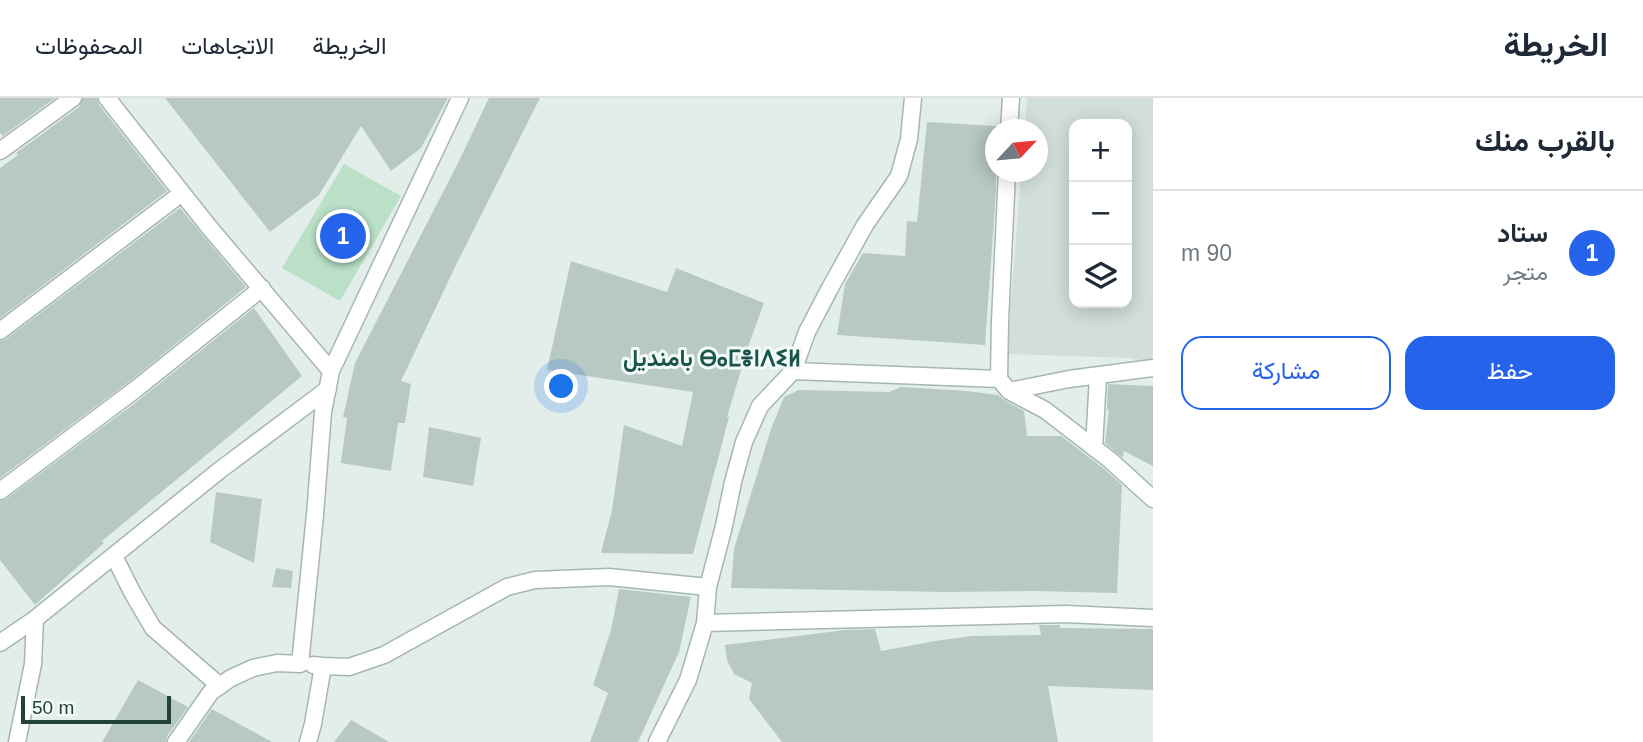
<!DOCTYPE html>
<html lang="ar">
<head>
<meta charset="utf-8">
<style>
	body { margin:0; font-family:Helvetica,Vazirmatn,"Noto Sans Tifinagh",sans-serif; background:#f2f2f3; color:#1f2937; direction:rtl }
	.controls { position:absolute; right:21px; top:21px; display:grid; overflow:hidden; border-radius:14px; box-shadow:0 4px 18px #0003 }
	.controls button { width:63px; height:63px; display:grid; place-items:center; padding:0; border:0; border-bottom:2px solid #e0e1e3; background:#fff; color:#1f2937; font:35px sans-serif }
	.compass { position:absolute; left:985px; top:21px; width:63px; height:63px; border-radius:50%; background:#fff; box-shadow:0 4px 18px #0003; rotate:64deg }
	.scale { position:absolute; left:21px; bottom:18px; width:150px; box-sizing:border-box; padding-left:7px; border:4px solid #21413b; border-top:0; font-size:19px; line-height:24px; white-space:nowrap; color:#21413b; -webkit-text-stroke:5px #f4faf7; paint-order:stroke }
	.you { position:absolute; left:562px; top:289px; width:24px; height:24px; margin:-18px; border:5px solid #fff; border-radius:50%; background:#1a73e8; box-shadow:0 0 0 10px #1a73e833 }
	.badge { display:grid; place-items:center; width:46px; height:46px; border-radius:50%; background:#2563eb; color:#fff; font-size:23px; font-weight:700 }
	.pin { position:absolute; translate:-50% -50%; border:4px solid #fff; box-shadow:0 2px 7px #0006 }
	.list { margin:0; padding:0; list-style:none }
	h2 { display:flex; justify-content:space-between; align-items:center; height:91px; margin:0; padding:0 28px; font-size:30px }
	h2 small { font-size:23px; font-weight:400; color:#747a83 }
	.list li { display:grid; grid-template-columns:46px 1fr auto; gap:21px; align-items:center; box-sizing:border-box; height:126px; padding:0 28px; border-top:2px solid #e0e1e3 }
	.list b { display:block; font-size:26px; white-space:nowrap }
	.list p { margin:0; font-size:23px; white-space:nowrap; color:#747a83 }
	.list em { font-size:23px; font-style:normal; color:#747a83 }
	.actions { display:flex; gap:14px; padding:21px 28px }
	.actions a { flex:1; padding:16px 0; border:2px solid #2563eb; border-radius:21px; text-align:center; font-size:24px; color:#2563eb }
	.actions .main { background:#2563eb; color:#fff }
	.icon { flex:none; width:38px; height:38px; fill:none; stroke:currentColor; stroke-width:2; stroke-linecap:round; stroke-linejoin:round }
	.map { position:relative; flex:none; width:1153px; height:644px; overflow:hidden; direction:ltr }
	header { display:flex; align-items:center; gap:42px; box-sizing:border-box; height:98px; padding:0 35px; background:#fff; border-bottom:2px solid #e0e1e3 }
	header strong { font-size:33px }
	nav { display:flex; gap:38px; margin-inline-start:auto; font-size:24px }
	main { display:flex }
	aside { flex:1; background:#fff }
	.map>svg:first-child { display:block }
	.built { fill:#d1ded9; fill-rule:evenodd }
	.green { fill:#bae1c8 }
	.building { fill:#b8c9c3 }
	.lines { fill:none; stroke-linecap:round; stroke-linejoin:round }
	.street-casing { stroke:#a5b7b2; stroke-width:19 }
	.street { stroke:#fff; stroke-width:16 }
	.labels { text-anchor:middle; stroke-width:6; stroke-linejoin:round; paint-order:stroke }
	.quarter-label { font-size:23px; font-weight:bold; fill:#1a554c; stroke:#f4faf7 }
</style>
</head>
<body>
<header>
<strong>الخريطة</strong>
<nav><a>الخريطة</a><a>الاتجاهات</a><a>المحفوظات</a></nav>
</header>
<main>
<aside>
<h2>بالقرب منك<small></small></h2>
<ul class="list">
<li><span class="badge">1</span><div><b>ستاد</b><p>متجر</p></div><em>90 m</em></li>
</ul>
<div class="actions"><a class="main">حفظ</a><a>مشاركة</a></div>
</aside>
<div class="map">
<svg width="1153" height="644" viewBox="0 0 1153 644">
	<rect width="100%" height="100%" fill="#e3eeea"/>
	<!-- built -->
	<path class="built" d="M 1027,0 L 1153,0 L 1153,258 L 1147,265 L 1131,260 L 1007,256 L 1021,74 L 1038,74 L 1038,32 L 1025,31 ZM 1074,26 L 1127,26 L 1127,205 L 1074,205 Z"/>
	<!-- green -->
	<path class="green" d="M 344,66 L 401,98 L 340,203 L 282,170 Z"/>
	<!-- building -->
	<path class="building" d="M 0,0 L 55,0 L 3,38 L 0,35 Z
		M 83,0 L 97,0 L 99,7 L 167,93 L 0,220 L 0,70 L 18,57 L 16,55 L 79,9 Z
		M 165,0 L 448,0 L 421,50 L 391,73 L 361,28 L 319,97 L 270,134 Z
		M 489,0 L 540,0 L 457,165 L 401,283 L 411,286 L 405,325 L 398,325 L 391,373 L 341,365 L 347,320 L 343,319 L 355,265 L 458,65 Z
		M 927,24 L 996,28 L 996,94 L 985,247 L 837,237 L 845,186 L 863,155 L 905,158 L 907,123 L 917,124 Z
		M 180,110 L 246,189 L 130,283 L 0,380 L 0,243 L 6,241 Z
		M 571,163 L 667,194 L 676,170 L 764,205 L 748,249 L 727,319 L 729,319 L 693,456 L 601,455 L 612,412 L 624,327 L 682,348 L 693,294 L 547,272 Z
		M 254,210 L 302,278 L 102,443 L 104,445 L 35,507 L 0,462 L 0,403 L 6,401 L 143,299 Z
		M 1108,286 L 1153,288 L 1153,368 L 1124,353 L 1123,360 L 1105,345 L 1109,312 L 1107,312 Z
		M 901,289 L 967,293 L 998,297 L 1004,302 L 1024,313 L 1027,338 L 1061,338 L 1103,370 L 1122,387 L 1117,495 L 1033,493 L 944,494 L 731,490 L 734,451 L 771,331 L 784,299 L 799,292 L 889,294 Z
		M 429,329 L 481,340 L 473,388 L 423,379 Z
		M 216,394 L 262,401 L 254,465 L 210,444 Z
		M 276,470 L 293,473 L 291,490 L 272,489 Z
		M 619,491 L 691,499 L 679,554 L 638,644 L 590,644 L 608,595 L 593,587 L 611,532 Z
		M 1039,527 L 1060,527 L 1060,530 L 1153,531 L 1153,592 L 1048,588 L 1058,644 L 782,644 L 749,601 L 752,585 L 734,576 L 727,562 L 725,547 L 845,532 L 875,531 L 881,553 L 935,543 L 972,538 L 1041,537 Z
		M 138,582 L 188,609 L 167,638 L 166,644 L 102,644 Z
		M 212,611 L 272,644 L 189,644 Z
		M 351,622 L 389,644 L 334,644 Z"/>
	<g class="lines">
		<!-- street casing -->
		<g class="street-casing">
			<path id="street" d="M 107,0 L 209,129 L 331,273 L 323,314 L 315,417 L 300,566 L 277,565 L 253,570 L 231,580 L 211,594 L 176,644
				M 1009,32 L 1011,0
				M 0,53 L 73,0
				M 0,233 L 182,95
				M 331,273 L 460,0
				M 793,273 L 807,234 L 830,190 L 865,127 L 899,78 L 909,41 L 913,0
				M 999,281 L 1000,223 L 1007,74
				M 1009,293 L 1069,281 L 1153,270
				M 1094,350 L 1098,278
				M 0,393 L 136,291 L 262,190
				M 114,458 L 132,494 L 153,530 L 220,588
				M 705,525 L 1066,516 L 1153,520
				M 0,545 L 35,521 L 220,372 L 328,291
				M 323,568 L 349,569 L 384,557 L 507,489 L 535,482 L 609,479 L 708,489
				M 17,644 L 33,566 L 35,521
				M 308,644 L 313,626 L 323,568 L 313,567
				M 657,644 L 688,582 L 705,525 L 708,489 L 724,428 L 733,384 L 744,344 L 760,308 L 793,273 L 999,281 L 1009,293 L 1045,312 L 1110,362 L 1153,401"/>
		</g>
		<!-- street -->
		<use href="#street" class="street"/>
	</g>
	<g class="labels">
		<!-- quarter labels -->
		<g class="quarter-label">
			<text x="712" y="268">بامنديل ⴱⴰⵎⴻⵏⴷⵉⵍ</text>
		</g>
	</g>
</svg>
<div class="controls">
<button>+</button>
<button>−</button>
<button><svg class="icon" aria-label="layers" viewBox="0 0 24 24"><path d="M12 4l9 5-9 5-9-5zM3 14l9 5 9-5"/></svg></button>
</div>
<svg class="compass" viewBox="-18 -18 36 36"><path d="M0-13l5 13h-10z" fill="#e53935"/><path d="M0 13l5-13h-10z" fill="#747a83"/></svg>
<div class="scale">50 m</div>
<div class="you"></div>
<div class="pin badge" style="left:343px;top:138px">1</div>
</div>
</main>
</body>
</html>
